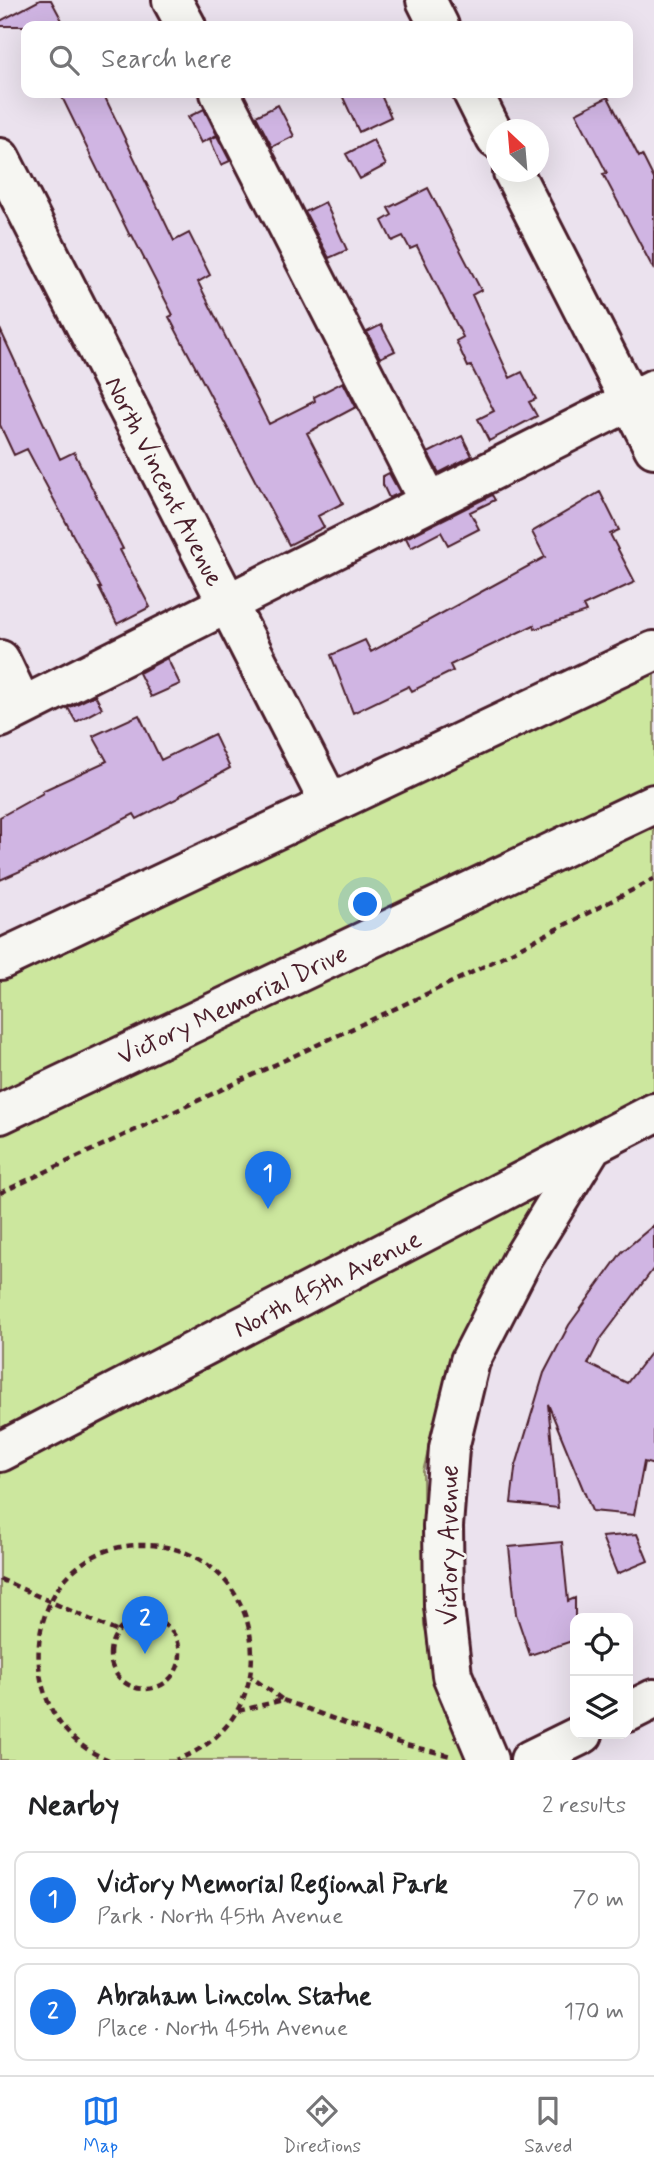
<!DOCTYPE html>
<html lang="en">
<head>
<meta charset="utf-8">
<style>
	body { margin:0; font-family:Mynerve,sans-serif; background:#f2f2f2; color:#202124 }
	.controls { position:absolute; right:21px; bottom:21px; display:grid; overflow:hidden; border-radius:14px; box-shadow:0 7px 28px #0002 }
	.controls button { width:63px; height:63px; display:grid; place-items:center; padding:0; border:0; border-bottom:2px solid #e0e0e0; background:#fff; color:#202124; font:35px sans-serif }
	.compass { position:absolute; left:486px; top:119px; width:63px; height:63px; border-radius:50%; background:#fff; box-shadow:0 7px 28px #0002; rotate:334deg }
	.you { position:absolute; left:366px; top:905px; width:24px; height:24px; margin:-18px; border:5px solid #fff; border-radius:50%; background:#1a73e8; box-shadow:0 0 0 10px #1a73e833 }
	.badge { display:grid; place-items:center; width:46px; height:46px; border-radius:50%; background:#1a73e8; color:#fff; font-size:23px; font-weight:700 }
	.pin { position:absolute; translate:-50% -58px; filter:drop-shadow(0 2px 4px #0008) }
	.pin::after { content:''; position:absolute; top:37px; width:24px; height:21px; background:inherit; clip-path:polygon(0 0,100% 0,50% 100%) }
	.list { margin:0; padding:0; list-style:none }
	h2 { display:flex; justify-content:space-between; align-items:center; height:91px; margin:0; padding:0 28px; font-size:30px }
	h2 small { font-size:23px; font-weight:400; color:#757577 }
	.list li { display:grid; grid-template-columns:46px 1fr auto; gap:21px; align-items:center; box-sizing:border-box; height:98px; margin:0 14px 14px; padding:0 14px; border:2px solid #e0e0e0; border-radius:14px }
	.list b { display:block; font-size:26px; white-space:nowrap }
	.list p { margin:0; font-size:23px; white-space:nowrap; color:#757577 }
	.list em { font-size:23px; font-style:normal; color:#757577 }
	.icon { flex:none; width:38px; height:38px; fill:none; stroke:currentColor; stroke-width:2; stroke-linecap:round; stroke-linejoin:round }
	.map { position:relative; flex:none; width:654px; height:1760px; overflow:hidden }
	.search { position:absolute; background:#fff; box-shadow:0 7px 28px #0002; left:21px; right:21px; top:21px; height:77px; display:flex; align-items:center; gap:18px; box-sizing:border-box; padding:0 24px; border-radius:14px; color:#757577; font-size:26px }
	.sheet { height:315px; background:#fff }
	nav { display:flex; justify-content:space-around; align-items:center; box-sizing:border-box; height:98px; border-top:2px solid #e0e0e0; background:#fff; font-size:19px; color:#757577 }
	nav a { display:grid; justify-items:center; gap:4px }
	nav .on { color:#1a73e8 }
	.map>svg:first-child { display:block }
	.green { fill:#cce79e; stroke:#8b8364; stroke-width:2 }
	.building { fill:#d0b5e3; stroke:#4a1f2b; stroke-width:2 }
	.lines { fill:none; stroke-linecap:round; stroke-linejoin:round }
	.minor-casing { stroke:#4a1f2b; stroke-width:44 }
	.path { stroke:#4a1f2b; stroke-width:4.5; stroke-dasharray:7 5; stroke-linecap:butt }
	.minor { stroke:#f6f6f2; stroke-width:38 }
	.labels { text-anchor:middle; stroke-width:5; stroke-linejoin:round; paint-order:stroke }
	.street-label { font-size:26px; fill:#4a1f2b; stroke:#f6f6f2 }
</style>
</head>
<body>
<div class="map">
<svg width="654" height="1760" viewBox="0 0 654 1760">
	<rect width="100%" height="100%" fill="#ebe2ee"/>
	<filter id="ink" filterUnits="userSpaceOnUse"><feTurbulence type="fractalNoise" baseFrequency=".0143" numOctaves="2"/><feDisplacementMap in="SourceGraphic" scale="14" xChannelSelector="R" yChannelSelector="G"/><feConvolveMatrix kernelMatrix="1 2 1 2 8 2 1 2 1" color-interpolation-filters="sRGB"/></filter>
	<g filter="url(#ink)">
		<!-- green -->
		<path class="green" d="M 654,673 L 654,1091 L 615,1112 L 451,1362 L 423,1471 L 424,1625 L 465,1760 L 0,1760 L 0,980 Z"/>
		<!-- building -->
		<path class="building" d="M 40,0 L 51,0 L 65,26 L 0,26 L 0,21 Z
			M 60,93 L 103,93 L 174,241 L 189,233 L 210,275 L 198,282 L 269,424 L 315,401 L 314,397 L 343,382 L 356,407 L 307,433 L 343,503 L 318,516 L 324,527 L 289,545 L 169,317 L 173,315 L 132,235 L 130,236 Z
			M 341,93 L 380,93 L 391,117 L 359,132 Z
			M 608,97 L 639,157 L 642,155 L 654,179 L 654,270 L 603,174 L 607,173 L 576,113 Z
			M 278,105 L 294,136 L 272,147 L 256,116 Z
			M 204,109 L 217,135 L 201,143 L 188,117 Z
			M 217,136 L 230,161 L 221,165 L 210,139 Z
			M 373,140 L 386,165 L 360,179 L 346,154 Z
			M 428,188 L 481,290 L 472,295 L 510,378 L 522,372 L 536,399 L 529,402 L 537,416 L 489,441 L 478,419 L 494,411 L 471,366 L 468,367 L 456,341 L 463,337 L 417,246 L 410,249 L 403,236 L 392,241 L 382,221 L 392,215 L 388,208 Z
			M 325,202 L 347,250 L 329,258 L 305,212 Z
			M 381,325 L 395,351 L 380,358 L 367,332 Z
			M 0,329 L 60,459 L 74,452 L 123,549 L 120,550 L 150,607 L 117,624 L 99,588 L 101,588 L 27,449 L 14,455 L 0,425 Z
			M 462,436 L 472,456 L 439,473 L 428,453 Z
			M 389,473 L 400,493 L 389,498 L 383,485 L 383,476 Z
			M 600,492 L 619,530 L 610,534 L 635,582 L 583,606 L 586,612 L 535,629 L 534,625 L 450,665 L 453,671 L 412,691 L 409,686 L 353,713 L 331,655 L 365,640 L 371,652 L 545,557 L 532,532 Z
			M 492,495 L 495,500 L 470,512 L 479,529 L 448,545 L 441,532 L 411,548 L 406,538 Z
			M 167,658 L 180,684 L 151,697 L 139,673 Z
			M 95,695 L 102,708 L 76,722 L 68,708 Z
			M 139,715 L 161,760 L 214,734 L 230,768 L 180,795 L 180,797 L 137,819 L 134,814 L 43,861 L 0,880 L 0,817 L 43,793 L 42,791 L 107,761 L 93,736 Z
			M 654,1225 L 654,1268 L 600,1340 L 588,1364 L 627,1383 L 654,1348 L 654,1465 L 644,1462 L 634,1515 L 592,1511 L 548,1404 L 558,1508 L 511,1503 L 515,1469 L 544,1373 L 569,1325 L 622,1252 Z
			M 637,1534 L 648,1561 L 617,1574 L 602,1537 Z
			M 562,1542 L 568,1601 L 575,1598 L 575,1640 L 530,1655 L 516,1614 L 509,1547 Z"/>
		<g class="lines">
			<!-- minor casing -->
			<g class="minor-casing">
				<path id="minor" d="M 172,0 L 186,26
					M 426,0 L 439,26
					M 220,93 L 429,502
					M 473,93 L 496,139
					M 0,158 L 330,804
					M 513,172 L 654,448
					M 0,660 L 22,706
					M 0,718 L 654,389
					M 0,960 L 654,651
					M 0,1114 L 654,804
					M 0,1452 L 654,1113
					M 628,1712 L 654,1699
					M 488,1760 L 452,1675 L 444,1606 L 443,1526 L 449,1448 L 470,1361 L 523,1258 L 591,1147
					M 530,1760 L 583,1734"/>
			</g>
			<!-- path -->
			<path class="path" d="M 0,1193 L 465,976 L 654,879
				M 0,1579 L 118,1632
				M110 1654a35 35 0 1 1 70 0a35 35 0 1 1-70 0Z
				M 283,1700 L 402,1744 L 451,1756
				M 238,1711 L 283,1700 L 251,1677
				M 109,1760 C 0,1720 21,1540 148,1545 C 269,1550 292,1719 176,1760"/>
			<!-- minor -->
			<use href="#minor" class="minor"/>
		</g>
	</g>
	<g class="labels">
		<!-- street labels -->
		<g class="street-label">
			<text transform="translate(165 481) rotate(63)" y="9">North Vincent Avenue</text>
			<text transform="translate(232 1004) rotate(-25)" y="9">Victory Memorial Drive</text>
			<text transform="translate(327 1283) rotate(-27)" y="9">North 45th Avenue</text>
			<text transform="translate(448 1545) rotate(-90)" y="9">Victory Avenue</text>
		</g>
	</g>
</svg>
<div class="controls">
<button><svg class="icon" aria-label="locate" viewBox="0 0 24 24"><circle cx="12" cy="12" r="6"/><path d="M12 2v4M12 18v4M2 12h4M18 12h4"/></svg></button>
<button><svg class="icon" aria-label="layers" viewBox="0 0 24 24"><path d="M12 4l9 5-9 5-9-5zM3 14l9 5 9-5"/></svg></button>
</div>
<svg class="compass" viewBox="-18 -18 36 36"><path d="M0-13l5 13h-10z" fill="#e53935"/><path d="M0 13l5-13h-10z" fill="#757577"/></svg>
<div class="you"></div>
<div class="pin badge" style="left:268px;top:1209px">1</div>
<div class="pin badge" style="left:145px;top:1654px">2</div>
<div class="search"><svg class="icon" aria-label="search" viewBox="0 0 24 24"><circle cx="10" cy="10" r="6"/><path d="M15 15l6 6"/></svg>Search here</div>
</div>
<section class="sheet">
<h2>Nearby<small>2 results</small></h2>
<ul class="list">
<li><span class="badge">1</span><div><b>Victory Memorial Regional Park</b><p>Park · North 45th Avenue</p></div><em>70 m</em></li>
<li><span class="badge">2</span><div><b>Abraham Lincoln Statue</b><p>Place · North 45th Avenue</p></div><em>170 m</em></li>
</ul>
</section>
<nav>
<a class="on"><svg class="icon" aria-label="map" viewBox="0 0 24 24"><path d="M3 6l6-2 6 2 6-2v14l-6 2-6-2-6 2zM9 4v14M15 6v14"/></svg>Map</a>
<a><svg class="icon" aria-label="directions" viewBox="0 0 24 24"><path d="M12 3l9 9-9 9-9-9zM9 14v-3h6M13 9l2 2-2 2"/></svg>Directions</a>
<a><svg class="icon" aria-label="saved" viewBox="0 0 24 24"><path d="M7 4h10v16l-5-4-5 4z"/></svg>Saved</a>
</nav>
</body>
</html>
